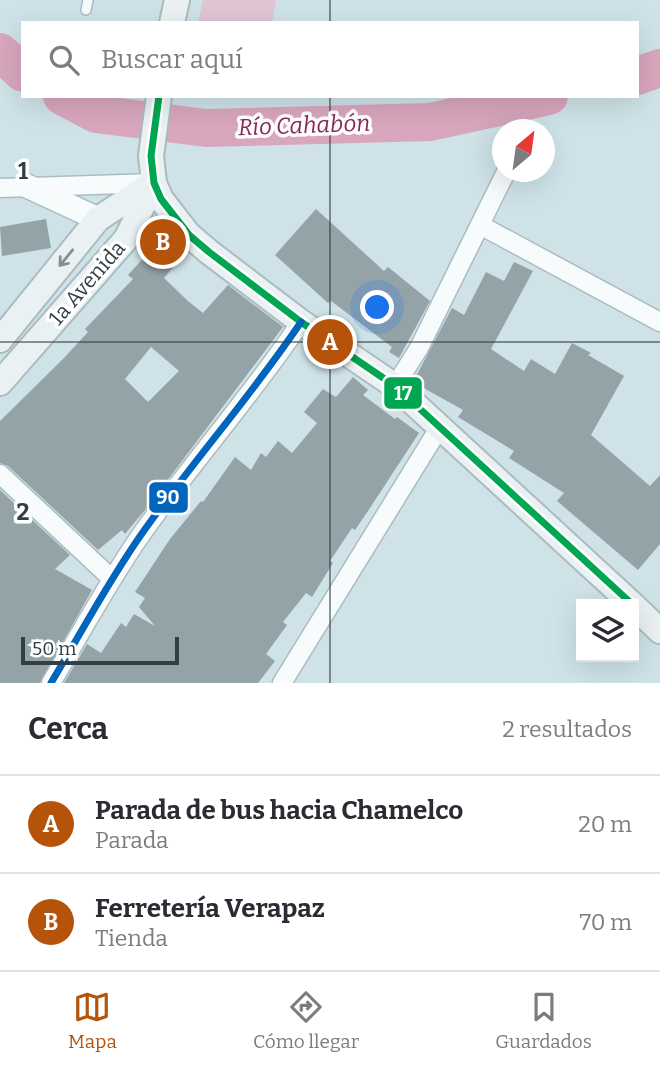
<!DOCTYPE html>
<html lang="es">
<head>
<meta charset="utf-8">
<style>
	body { margin:0; font-family:Bitter,serif; background:#f7f7f7; color:#2b2b33 }
	.controls { position:absolute; right:21px; bottom:21px; display:grid; overflow:hidden; border-radius:0px; box-shadow:0 7px 28px #0002 }
	.controls button { width:63px; height:63px; display:grid; place-items:center; padding:0; border:0; border-bottom:2px solid #e1e1e2; background:#fff; color:#2b2b33; font:35px sans-serif }
	.compass { position:absolute; left:492px; top:119px; width:63px; height:63px; border-radius:50%; background:#fff; box-shadow:0 7px 28px #0002; rotate:29deg }
	.scale { position:absolute; left:21px; bottom:18px; width:158px; box-sizing:border-box; padding-left:7px; border:4px solid #303f43; border-top:0; font-size:19px; line-height:24px; white-space:nowrap; color:#303f43; -webkit-text-stroke:5px #fff; paint-order:stroke }
	.you { position:absolute; left:378px; top:308px; width:24px; height:24px; margin:-18px; border:5px solid #fff; border-radius:50%; background:#1a73e8; box-shadow:0 0 0 10px #1a73e833 }
	.badge { display:grid; place-items:center; width:46px; height:46px; border-radius:50%; background:#b45309; color:#fff; font-size:23px; font-weight:700 }
	.pin { position:absolute; translate:-50% -50%; border:4px solid #fff; box-shadow:0 2px 7px #0006 }
	.list { margin:0; padding:0; list-style:none }
	h2 { display:flex; justify-content:space-between; align-items:center; height:91px; margin:0; padding:0 28px; font-size:30px }
	h2 small { font-size:23px; font-weight:400; color:#7c7c81 }
	.list li { display:grid; grid-template-columns:46px 1fr auto; gap:21px; align-items:center; box-sizing:border-box; height:98px; padding:0 28px; border-top:2px solid #e1e1e2 }
	.list b { display:block; font-size:26px; white-space:nowrap }
	.list p { margin:0; font-size:23px; white-space:nowrap; color:#7c7c81 }
	.list em { font-size:23px; font-style:normal; color:#7c7c81 }
	.icon { flex:none; width:38px; height:38px; fill:none; stroke:currentColor; stroke-width:2; stroke-linecap:round; stroke-linejoin:round }
	.map { position:relative; flex:none; width:660px; height:683px; overflow:hidden }
	.search { position:absolute; background:#fff; box-shadow:0 7px 28px #0002; left:21px; right:21px; top:21px; height:77px; display:flex; align-items:center; gap:18px; box-sizing:border-box; padding:0 24px; border-radius:0px; color:#7c7c81; font-size:26px }
	.sheet { height:287px; background:#fff }
	nav { display:flex; justify-content:space-around; align-items:center; box-sizing:border-box; height:98px; border-top:2px solid #e1e1e2; background:#fff; font-size:19px; color:#7c7c81 }
	nav a { display:grid; justify-items:center; gap:4px }
	nav .on { color:#b45309 }
	.map>svg:first-child { display:block }
	.green { fill:#e0c5d4 }
	.lines { fill:none; stroke-linecap:round; stroke-linejoin:round }
	.river { stroke:#d8a6bd; stroke-width:38 }
	.building { fill:#94a3a8; fill-rule:evenodd }
	.service-casing { stroke:#abbcc0; stroke-width:12 }
	.minor-casing { stroke:#abbcc0; stroke-width:21 }
	.tertiary-casing { stroke:#abbcc0; stroke-width:26 }
	.secondary-casing { stroke:#abbcc0; stroke-width:28 }
	.service { stroke:#f8fbfc; stroke-width:9 }
	.minor { stroke:#f8fbfc; stroke-width:18 }
	.tertiary { stroke:#f8fbfc; stroke-width:23 }
	.secondary { stroke:#eaf1f3; stroke-width:24 }
	.bus-1-casing { stroke:#fff; stroke-width:12 }
	.bus-2-casing { stroke:#fff; stroke-width:12 }
	.bus-1 { stroke:#00a651; stroke-width:7 }
	.bus-2 { stroke:#0065bd; stroke-width:7 }
	.oneway { stroke:#848f92 }
	.grid { fill:none; stroke:#303f43; stroke-width:2; stroke-opacity:0.55 }
	.labels { text-anchor:middle; stroke-width:7; stroke-linejoin:round; paint-order:stroke }
	.street-label { font-size:21px; fill:#303f43; stroke:#fff }
	.water-label { font-size:23px; font-style:italic; fill:#872953; stroke:#fff }
	.grid-label { font-size:23px; text-anchor:middle; font-weight:bold; fill:#303f43; stroke:#fff; stroke-width:7; stroke-linejoin:round; paint-order:stroke }
	.line-badge { stroke:#fff; stroke-width:2.5 }
	.badge-label { font-size:19px; text-anchor:middle; font-weight:bold; fill:#fff }
</style>
</head>
<body>
<div class="map">
<svg width="660" height="683" viewBox="0 0 660 683">
	<rect width="100%" height="100%" fill="#cee2e8"/>
	<!-- green -->
	<path class="green" d="M 203,0 L 276,0 L 272,23 L 198,23 Z"/>
	<g class="lines">
		<!-- river -->
		<path class="river" d="M 0,52 L 23,73
			M 637,76 L 660,68
			M 62,96 L 96,114 L 206,128 L 430,122 L 549,96"/>
	</g>
	<!-- building -->
	<path class="building" d="M 316,209 L 384,271 L 388,267 L 430,301 L 399,358 L 389,352 L 392,347 L 331,301 L 328,303 L 275,255 Z
		M 155,215 L 186,252 L 164,278 L 188,301 L 203,313 L 228,285 L 283,327 L 145,510 L 125,534 L 122,530 L 98,550 L 8,466 L 0,463 L 0,421 L 64,358 L 88,332 L 85,329 L 133,279 L 128,275 L 148,253 L 139,246 ZM 151,347 L 179,371 L 148,402 L 125,379 Z
		M 46,219 L 51,248 L 2,256 L 0,227 Z
		M 514,262 L 533,271 L 491,349 L 524,371 L 531,359 L 555,374 L 572,343 L 591,353 L 588,355 L 624,376 L 591,435 L 650,486 L 660,475 L 660,544 L 638,570 L 557,501 L 564,493 L 509,458 L 514,451 L 458,417 L 463,410 L 413,382 L 452,308 L 464,315 L 486,272 L 504,281 Z
		M 353,377 L 368,390 L 363,395 L 395,419 L 397,417 L 419,433 L 368,511 L 355,530 L 352,528 L 330,561 L 333,563 L 312,597 L 306,593 L 283,622 L 287,625 L 266,654 L 275,661 L 258,683 L 64,683 L 87,644 L 101,653 L 121,623 L 126,627 L 134,614 L 155,626 L 139,607 L 145,598 L 135,592 L 170,539 L 201,501 L 203,502 L 235,457 L 251,470 L 261,453 L 266,457 L 278,441 L 292,453 L 317,423 L 304,412 L 323,389 L 336,397 Z
		M 0,490 L 70,555 L 55,569 L 92,590 L 40,683 L 0,683 Z"/>
	<g class="lines">
		<!-- service casing -->
		<g class="service-casing">
			<path id="service" d="M 86,10 L 88,0"/>
		</g>
		<!-- minor casing -->
		<g class="minor-casing">
			<path id="minor" d="M 0,188 L 154,183
				M 480,225 L 660,322
				M 395,386 L 419,348 L 506,172
				M 0,474 L 112,579
				M 51,683 C 81,633 109,580 143,532 C 194,460 252,395 301,322
				M 282,683 L 441,425"/>
		</g>
		<!-- tertiary casing -->
		<g class="tertiary-casing">
			<path id="tertiary" d="M 27,186 L 98,219"/>
		</g>
		<!-- secondary casing -->
		<g class="secondary-casing">
			<path id="secondary" d="M 172,23 L 177,0
				M 159,96 L 151,156 L 154,183 L 161,199 L 189,235 L 209,252 L 301,322 L 395,386 L 632,604
				M 0,340 L 98,219 L 153,183
				M 0,383 L 126,239 L 154,183
				M 634,606 L 660,631"/>
		</g>
		<!-- service -->
		<use href="#service" class="service"/>
		<!-- minor -->
		<use href="#minor" class="minor"/>
		<!-- tertiary -->
		<use href="#tertiary" class="tertiary"/>
		<!-- secondary -->
		<use href="#secondary" class="secondary"/>
		<!-- bus-1 casing -->
		<g class="bus-1-casing">
			<path id="bus-1" d="M 159,96 L 151,156 L 154,183 L 161,199 L 189,235 L 209,252 L 301,322 L 395,386 L 632,604"/>
		</g>
		<!-- bus-2 casing -->
		<g class="bus-2-casing">
			<path id="bus-2" d="M 51,683 C 81,633 109,580 143,532 C 194,460 252,395 301,322"/>
		</g>
		<!-- bus-1 -->
		<use href="#bus-1" class="bus-1"/>
		<!-- bus-2 -->
		<use href="#bus-2" class="bus-2"/>
	</g>
	<!-- one-way arrows -->
	<defs><path id="oneway-shaft" d="M-6 0H5M1.5-3L5.5 0L1.5 3" fill="none" stroke-width="1.6" stroke-linecap="round" stroke-linejoin="round" transform="scale(1.75)"/></defs>
	<use class="oneway" href="#oneway-shaft" transform="translate(66 258) rotate(129)"/>
	<!-- grid -->
	<path class="grid" d="M 330,0 L 330,23M 330,96 L 330,683M 0,342 L 660,342"/>
	<g class="labels">
		<!-- street labels -->
		<g class="street-label">
			<text transform="translate(87 283) rotate(-49)" y="7">1a Avenida</text>
		</g>
		<!-- water labels -->
		<g class="water-label">
			<text transform="translate(304 125) rotate(-2)" y="8">Río Cahabón</text>
		</g>
	</g>
	<g class="grid-label">
		<text x="23" y="179">1</text>
		<text x="23" y="520">2</text>
	</g>
	<g class="line-badge">
		<rect x="383" y="376" width="40" height="34" rx="7" fill="#00a651"/>
		<rect x="148" y="481" width="41" height="33" rx="7" fill="#0065bd"/>
	</g>
	<g class="badge-label">
		<text x="403" y="400">17</text>
		<text x="168" y="504">90</text>
	</g>
</svg>
<div class="controls">
<button><svg class="icon" aria-label="layers" viewBox="0 0 24 24"><path d="M12 4l9 5-9 5-9-5zM3 14l9 5 9-5"/></svg></button>
</div>
<svg class="compass" viewBox="-18 -18 36 36"><path d="M0-13l5 13h-10z" fill="#e53935"/><path d="M0 13l5-13h-10z" fill="#7c7c81"/></svg>
<div class="scale">50 m</div>
<div class="you"></div>
<div class="pin badge" style="left:330px;top:342px">A</div>
<div class="pin badge" style="left:163px;top:242px">B</div>
<div class="search"><svg class="icon" aria-label="search" viewBox="0 0 24 24"><circle cx="10" cy="10" r="6"/><path d="M15 15l6 6"/></svg>Buscar aquí</div>
</div>
<section class="sheet">
<h2>Cerca<small>2 resultados</small></h2>
<ul class="list">
<li><span class="badge">A</span><div><b>Parada de bus hacia Chamelco</b><p>Parada</p></div><em>20 m</em></li>
<li><span class="badge">B</span><div><b>Ferretería Verapaz</b><p>Tienda</p></div><em>70 m</em></li>
</ul>
</section>
<nav>
<a class="on"><svg class="icon" aria-label="map" viewBox="0 0 24 24"><path d="M3 6l6-2 6 2 6-2v14l-6 2-6-2-6 2zM9 4v14M15 6v14"/></svg>Mapa</a>
<a><svg class="icon" aria-label="directions" viewBox="0 0 24 24"><path d="M12 3l9 9-9 9-9-9zM9 14v-3h6M13 9l2 2-2 2"/></svg>Cómo llegar</a>
<a><svg class="icon" aria-label="saved" viewBox="0 0 24 24"><path d="M7 4h10v16l-5-4-5 4z"/></svg>Guardados</a>
</nav>
</body>
</html>
